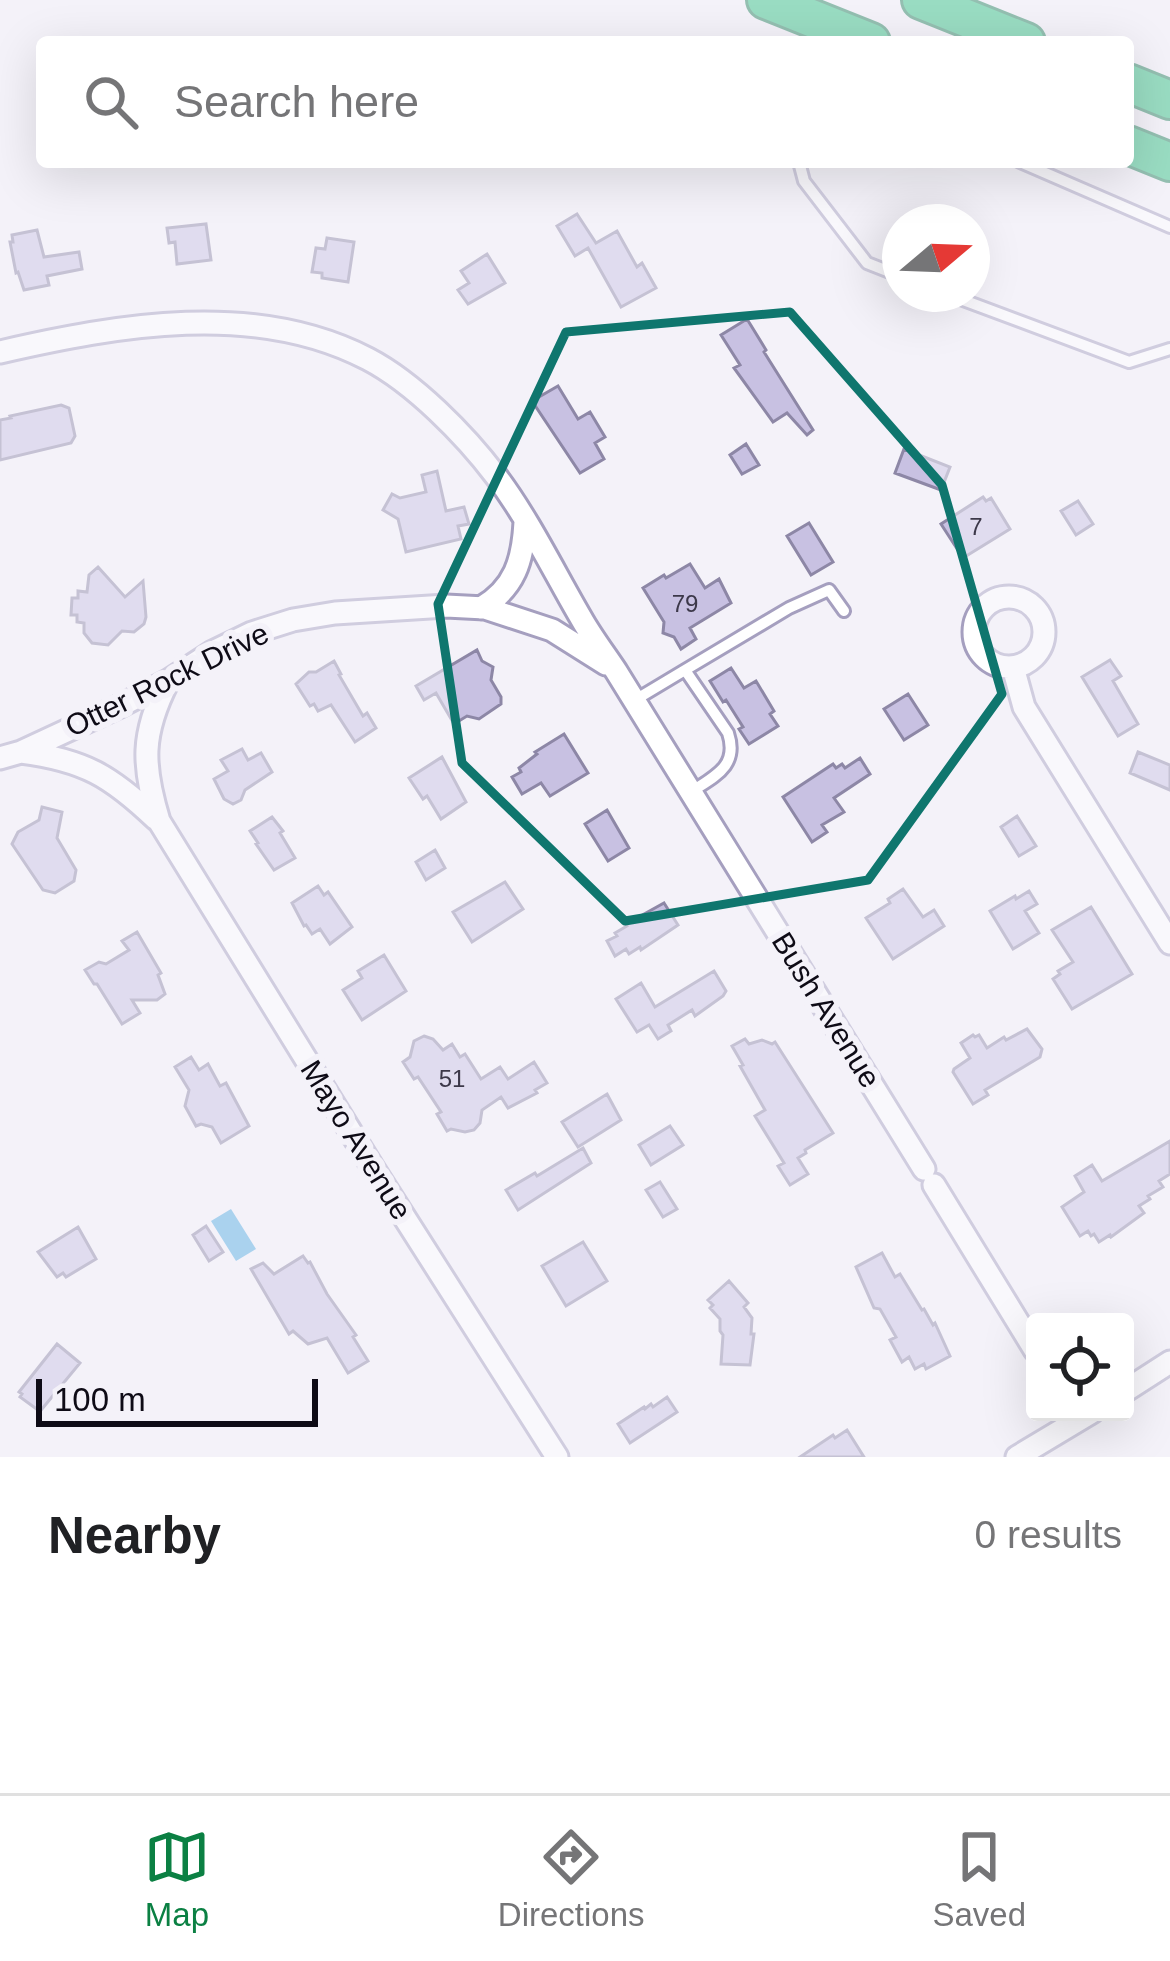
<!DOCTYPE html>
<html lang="en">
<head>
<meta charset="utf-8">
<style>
	body { margin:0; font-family:Helvetica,sans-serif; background:#f6f6f6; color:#202124 }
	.controls { position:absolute; right:36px; bottom:36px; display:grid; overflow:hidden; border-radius:12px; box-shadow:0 12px 48px #0002 }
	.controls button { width:108px; height:108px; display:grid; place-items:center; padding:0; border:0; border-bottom:3px solid #e0e0e0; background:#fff; color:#202124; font:60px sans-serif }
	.compass { position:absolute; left:882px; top:204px; width:108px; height:108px; border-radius:50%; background:#fff; box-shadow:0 12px 48px #0002; rotate:71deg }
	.scale { position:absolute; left:36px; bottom:30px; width:282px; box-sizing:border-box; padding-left:12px; border:6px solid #0e0b16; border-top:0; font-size:33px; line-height:42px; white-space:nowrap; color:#0e0b16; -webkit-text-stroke:9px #f4f2f9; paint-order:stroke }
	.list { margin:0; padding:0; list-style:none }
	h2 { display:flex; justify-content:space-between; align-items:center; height:156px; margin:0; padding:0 48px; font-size:51px }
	h2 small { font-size:39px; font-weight:400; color:#757577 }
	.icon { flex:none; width:66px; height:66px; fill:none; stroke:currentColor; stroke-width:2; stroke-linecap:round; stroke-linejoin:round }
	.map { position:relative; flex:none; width:1170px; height:1457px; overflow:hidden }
	.search { position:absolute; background:#fff; box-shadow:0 12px 48px #0002; left:36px; right:36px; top:36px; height:132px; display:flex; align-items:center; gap:30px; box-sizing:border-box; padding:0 42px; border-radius:12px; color:#757577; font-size:45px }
	.sheet { height:336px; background:#fff }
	nav { display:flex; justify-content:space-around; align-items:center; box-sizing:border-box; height:168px; border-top:3px solid #e0e0e0; background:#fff; font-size:33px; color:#757577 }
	nav a { display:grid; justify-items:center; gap:6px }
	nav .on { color:#0b8043 }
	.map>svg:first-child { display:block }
	.water { fill:#51aae1 }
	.building { fill:#c8c1e2; stroke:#8d87a6; stroke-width:3 }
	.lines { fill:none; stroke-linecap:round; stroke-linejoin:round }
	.lane-casing { stroke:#a59fbf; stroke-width:16 }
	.street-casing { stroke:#a59fbf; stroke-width:27 }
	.highway-casing { stroke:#21815a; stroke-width:42 }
	.lane { stroke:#fff; stroke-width:10 }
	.street { stroke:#fff; stroke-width:21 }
	.highway { stroke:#2bc17f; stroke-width:36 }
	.marked { fill:none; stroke:#0f766e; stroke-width:9; stroke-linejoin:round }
	.labels { text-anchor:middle; stroke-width:12; stroke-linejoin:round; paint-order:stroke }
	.number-label { font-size:24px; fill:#3c3849 }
	.street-label { font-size:30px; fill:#0e0b16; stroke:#f4f2f9 }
</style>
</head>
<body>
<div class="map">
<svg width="1170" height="1457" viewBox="0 0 1170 1457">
	<rect width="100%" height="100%" fill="#f4f2f9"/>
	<!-- water -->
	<path class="water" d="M 231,1209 L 256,1249 L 236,1261 L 211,1221 Z"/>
	<!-- building -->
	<path class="building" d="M 577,214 L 596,243 L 617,231 L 637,267 L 642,263 L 656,288 L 621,307 L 588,248 L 575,256 L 557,226 Z
		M 206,224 L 211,260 L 177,264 L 175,242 L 169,243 L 167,228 Z
		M 37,230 L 44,257 L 79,252 L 82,269 L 47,276 L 49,285 L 24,290 L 18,272 L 16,273 L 10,242 L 13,242 L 12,235 Z
		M 327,238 L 354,242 L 348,282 L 322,278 L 322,273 L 312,272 L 316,248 L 325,249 Z
		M 487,254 L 505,283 L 468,304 L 458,290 L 469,283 L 461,271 Z
		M 747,319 L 766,350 L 764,352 L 813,430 L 807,435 L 787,413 L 773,422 L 734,368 L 740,365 L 721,335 Z
		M 558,386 L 578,419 L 590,412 L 605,437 L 595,443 L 604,459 L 580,473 L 532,401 Z
		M 61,405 L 69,408 L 75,436 L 71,443 L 0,460 L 0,420 L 11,418 L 10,416 Z
		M 746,444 L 759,465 L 742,474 L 730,455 Z
		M 904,449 L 950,467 L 941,490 L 895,473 Z
		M 437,471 L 446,511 L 464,507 L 469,524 L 458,526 L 461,539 L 406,552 L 398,519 L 383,510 L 392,494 L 400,498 L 426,492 L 422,475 Z
		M 983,497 L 986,501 L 991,498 L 1010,529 L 963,558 L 941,524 Z
		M 1078,501 L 1093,524 L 1076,535 L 1061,511 Z
		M 809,523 L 833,562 L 811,575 L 787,536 Z
		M 690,564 L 705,588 L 719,579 L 731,603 L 690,628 L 696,639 L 681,649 L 674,637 L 663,633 L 664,622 L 643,588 L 664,575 L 666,578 Z
		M 98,567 L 125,597 L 143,581 L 146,617 L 144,624 L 134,632 L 122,631 L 108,645 L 92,643 L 84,633 L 84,623 L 77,622 L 77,615 L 71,615 L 72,598 L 78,598 L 78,591 L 87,592 L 89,575 Z
		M 477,650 L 482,661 L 493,667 L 491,680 L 501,697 L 501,704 L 479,719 L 467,716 L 454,724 L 436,693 L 424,700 L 416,686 Z
		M 1110,660 L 1121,676 L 1113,681 L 1138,724 L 1118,736 L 1082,677 Z
		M 334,661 L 341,674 L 339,675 L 363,716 L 367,713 L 376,728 L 355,742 L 331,705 L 318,711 L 314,704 L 310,706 L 296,684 L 309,672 L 316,672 Z
		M 731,668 L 744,688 L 756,681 L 774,711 L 770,714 L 778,726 L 749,744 L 739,729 L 743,727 L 726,700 L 723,702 L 710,681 Z
		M 908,694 L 928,725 L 904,740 L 884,709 Z
		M 564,734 L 588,773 L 550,796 L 541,783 L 522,794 L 512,777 L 521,772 L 519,768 L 537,754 L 535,752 Z
		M 242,749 L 248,760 L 261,753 L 272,772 L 245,790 L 241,800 L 233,804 L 224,799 L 214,779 L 228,771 L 221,760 Z
		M 1138,752 L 1170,765 L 1170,790 L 1130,773 Z
		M 442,757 L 466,802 L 441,819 L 427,796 L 423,799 L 409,778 Z
		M 860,758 L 870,774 L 834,798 L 844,812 L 822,825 L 827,832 L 812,842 L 783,797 L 833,764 L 836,768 L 842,764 L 845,768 Z
		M 42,807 L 62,812 L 57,838 L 76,870 L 74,881 L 55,893 L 43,890 L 12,844 L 18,832 L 39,820 Z
		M 607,810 L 629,848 L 608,861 L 585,824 Z
		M 1017,816 L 1036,846 L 1019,856 L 1001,827 Z
		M 272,817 L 283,831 L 280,833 L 295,858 L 274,870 L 256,844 L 258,843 L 250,831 Z
		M 435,850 L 445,868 L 426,880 L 416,862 Z
		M 505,882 L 523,909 L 472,942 L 453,912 Z
		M 318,886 L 324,895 L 328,892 L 352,927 L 330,944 L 320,929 L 312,934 L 306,925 L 304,926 L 292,903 Z
		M 903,889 L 923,917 L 934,910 L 944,926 L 893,959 L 866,918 L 890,903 L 888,899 Z
		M 1029,891 L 1037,904 L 1025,911 L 1039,933 L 1013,949 L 990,911 L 1015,896 L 1016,899 Z
		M 664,903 L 678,925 L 641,950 L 640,947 L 629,954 L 626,949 L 615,956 L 607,941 L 617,936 L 615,933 L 627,926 L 626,924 Z
		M 1091,907 L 1132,974 L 1072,1009 L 1053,979 L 1060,974 L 1058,971 L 1073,962 L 1052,930 Z
		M 137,932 L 161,973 L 158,975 L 165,994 L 157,1000 L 132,1000 L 140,1013 L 122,1024 L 97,984 L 94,984 L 85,970 L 99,962 L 106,964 L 129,950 L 122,941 Z
		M 384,955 L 406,991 L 362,1020 L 343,990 L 362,978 L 358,971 Z
		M 714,971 L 726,991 L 723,996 L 695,1016 L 692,1010 L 668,1025 L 671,1031 L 658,1039 L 649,1025 L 637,1032 L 616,999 L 641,983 L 655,1007 Z
		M 1027,1029 L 1042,1049 L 1040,1057 L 985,1090 L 988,1095 L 973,1104 L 953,1072 L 954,1069 L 970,1058 L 961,1043 L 973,1035 L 975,1037 L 979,1035 L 987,1048 L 1004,1037 L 1006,1040 Z
		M 424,1036 L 433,1039 L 443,1050 L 452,1044 L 460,1057 L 465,1054 L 481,1079 L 500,1067 L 508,1079 L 534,1062 L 547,1083 L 535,1090 L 537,1093 L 508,1108 L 501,1097 L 482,1110 L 480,1123 L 474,1130 L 465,1132 L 451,1129 L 447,1131 L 437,1114 L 441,1112 L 418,1077 L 414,1079 L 403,1062 L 410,1057 L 414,1041 Z
		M 745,1039 L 749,1044 L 762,1040 L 772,1044 L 775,1042 L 833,1133 L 805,1150 L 806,1153 L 798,1158 L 808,1174 L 790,1185 L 778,1166 L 784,1163 L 755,1116 L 765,1110 L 740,1066 L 743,1065 L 732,1046 Z
		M 191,1057 L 199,1070 L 208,1064 L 220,1086 L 226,1083 L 249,1126 L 221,1143 L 212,1127 L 201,1124 L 196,1126 L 185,1106 L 189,1090 L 175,1067 Z
		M 607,1094 L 621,1120 L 578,1147 L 562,1122 Z
		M 670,1126 L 683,1145 L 651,1165 L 639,1145 Z
		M 1170,1141 L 1170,1174 L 1159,1181 L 1163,1187 L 1148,1196 L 1150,1199 L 1139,1206 L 1144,1213 L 1111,1237 L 1110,1235 L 1099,1242 L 1094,1234 L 1091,1236 L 1088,1231 L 1080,1236 L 1062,1207 L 1084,1192 L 1075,1176 L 1092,1165 L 1102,1181 Z
		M 583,1148 L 591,1163 L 518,1210 L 506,1190 L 535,1173 L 537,1176 Z
		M 660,1182 L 677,1209 L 663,1217 L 646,1190 Z
		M 206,1226 L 223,1252 L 209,1261 L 193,1235 Z
		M 78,1227 L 96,1259 L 66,1277 L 63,1273 L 57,1277 L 38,1252 Z
		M 583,1242 L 607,1281 L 566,1306 L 542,1266 Z
		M 882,1253 L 895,1277 L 900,1274 L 922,1310 L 924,1309 L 933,1325 L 935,1323 L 950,1356 L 926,1369 L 924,1364 L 915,1369 L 909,1357 L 902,1362 L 890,1340 L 896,1337 L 880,1309 L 874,1308 L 856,1267 Z
		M 303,1256 L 308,1263 L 310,1262 L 327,1294 L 356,1335 L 353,1337 L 368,1361 L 348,1373 L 327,1338 L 308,1344 L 293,1331 L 289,1334 L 251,1269 L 263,1263 L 274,1274 Z
		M 729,1281 L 748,1303 L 744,1307 L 752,1318 L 751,1334 L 754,1334 L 750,1365 L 721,1364 L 723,1335 L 720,1331 L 720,1319 L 710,1308 L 713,1305 L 708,1300 Z
		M 57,1344 L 80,1363 L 42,1409 L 40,1407 L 38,1410 L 20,1397 L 22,1394 L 19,1392 Z
		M 667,1397 L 677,1412 L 630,1443 L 618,1424 L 644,1407 L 645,1409 L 651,1404 L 653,1407 Z
		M 847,1430 L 864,1457 L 800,1457 L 833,1435 L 835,1438 Z"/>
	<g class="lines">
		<!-- lane casing -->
		<g class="lane-casing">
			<path id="lane" d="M 799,162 L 804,181 L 867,263 L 900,276
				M 1020,162 L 1170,227
				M 947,294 L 1129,362 L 1170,349
				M 685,670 L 789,608 L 829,590 L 844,611
				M 635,700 L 685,670 L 728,733 C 739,766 715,776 691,792"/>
		</g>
		<!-- street casing -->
		<g class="street-casing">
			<path id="street" d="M 0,352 C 118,325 255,300 368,359 C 414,383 465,435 496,476 C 529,520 553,570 581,618 C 591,636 604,653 616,671 L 924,1169
				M974 632a35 35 0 1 1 70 0a35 35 0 1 1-70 0Z
				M 481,608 C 515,588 523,560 525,522
				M 1013,667 L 1024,707 L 1170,943
				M 168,681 C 141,734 142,765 159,821 L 373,1168 L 557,1457
				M 21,752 C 84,760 111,776 156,819
				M 0,758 L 21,752 L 120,706 L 168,681 L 211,653 L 252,633 L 293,620 L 335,613 L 446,606 L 485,608 L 552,630 L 606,664
				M 934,1185 L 1035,1350
				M 1125,1391 L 1170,1362
				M 1017,1457 L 1092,1412"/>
		</g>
		<!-- highway casing -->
		<g class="highway-casing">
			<path id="highway" d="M 766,0 L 871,42
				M 921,0 L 1026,42
				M 1128,83 L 1170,100
				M 1128,145 L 1170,162"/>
		</g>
		<!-- lane -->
		<use href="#lane" class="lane"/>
		<!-- street -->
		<use href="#street" class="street"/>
		<!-- highway -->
		<use href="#highway" class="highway"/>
	</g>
	<!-- marked area -->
	<path d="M0 0H1170V1457H0ZM 790,312 L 942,485 L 1002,694 L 868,880 L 625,921 L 462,763 L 438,604 L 566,332 Z" fill="#f4f2f9" fill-opacity=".55" fill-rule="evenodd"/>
	<path class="marked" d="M 790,312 L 942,485 L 1002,694 L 868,880 L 625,921 L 462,763 L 438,604 L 566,332 Z"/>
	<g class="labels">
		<!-- number labels -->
		<g class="number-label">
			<text x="976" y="535">7</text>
			<text x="685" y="612">79</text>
			<text x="452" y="1087">51</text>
		</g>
		<!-- street labels -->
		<g class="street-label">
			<text transform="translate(167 680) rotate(-26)" y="10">Otter Rock Drive</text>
			<text transform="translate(826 1010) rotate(58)" y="10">Bush Avenue</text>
			<text transform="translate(356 1140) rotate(58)" y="10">Mayo Avenue</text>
		</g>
	</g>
</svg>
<div class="controls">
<button><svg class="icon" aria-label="locate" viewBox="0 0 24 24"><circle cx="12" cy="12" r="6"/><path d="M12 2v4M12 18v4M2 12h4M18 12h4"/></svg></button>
</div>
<svg class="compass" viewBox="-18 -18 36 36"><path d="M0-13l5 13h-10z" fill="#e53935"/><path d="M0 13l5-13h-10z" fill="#757577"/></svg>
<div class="scale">100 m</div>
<div class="search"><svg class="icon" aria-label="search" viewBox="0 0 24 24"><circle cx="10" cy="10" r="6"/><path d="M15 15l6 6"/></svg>Search here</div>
</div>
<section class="sheet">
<h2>Nearby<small>0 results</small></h2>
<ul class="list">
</ul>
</section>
<nav>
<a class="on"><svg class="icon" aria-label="map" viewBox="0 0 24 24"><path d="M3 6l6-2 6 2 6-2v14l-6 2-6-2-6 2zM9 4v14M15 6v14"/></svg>Map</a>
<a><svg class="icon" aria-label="directions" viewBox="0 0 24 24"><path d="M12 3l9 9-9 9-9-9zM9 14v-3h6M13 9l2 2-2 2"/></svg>Directions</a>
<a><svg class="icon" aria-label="saved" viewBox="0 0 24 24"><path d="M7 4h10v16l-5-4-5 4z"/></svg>Saved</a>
</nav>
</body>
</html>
